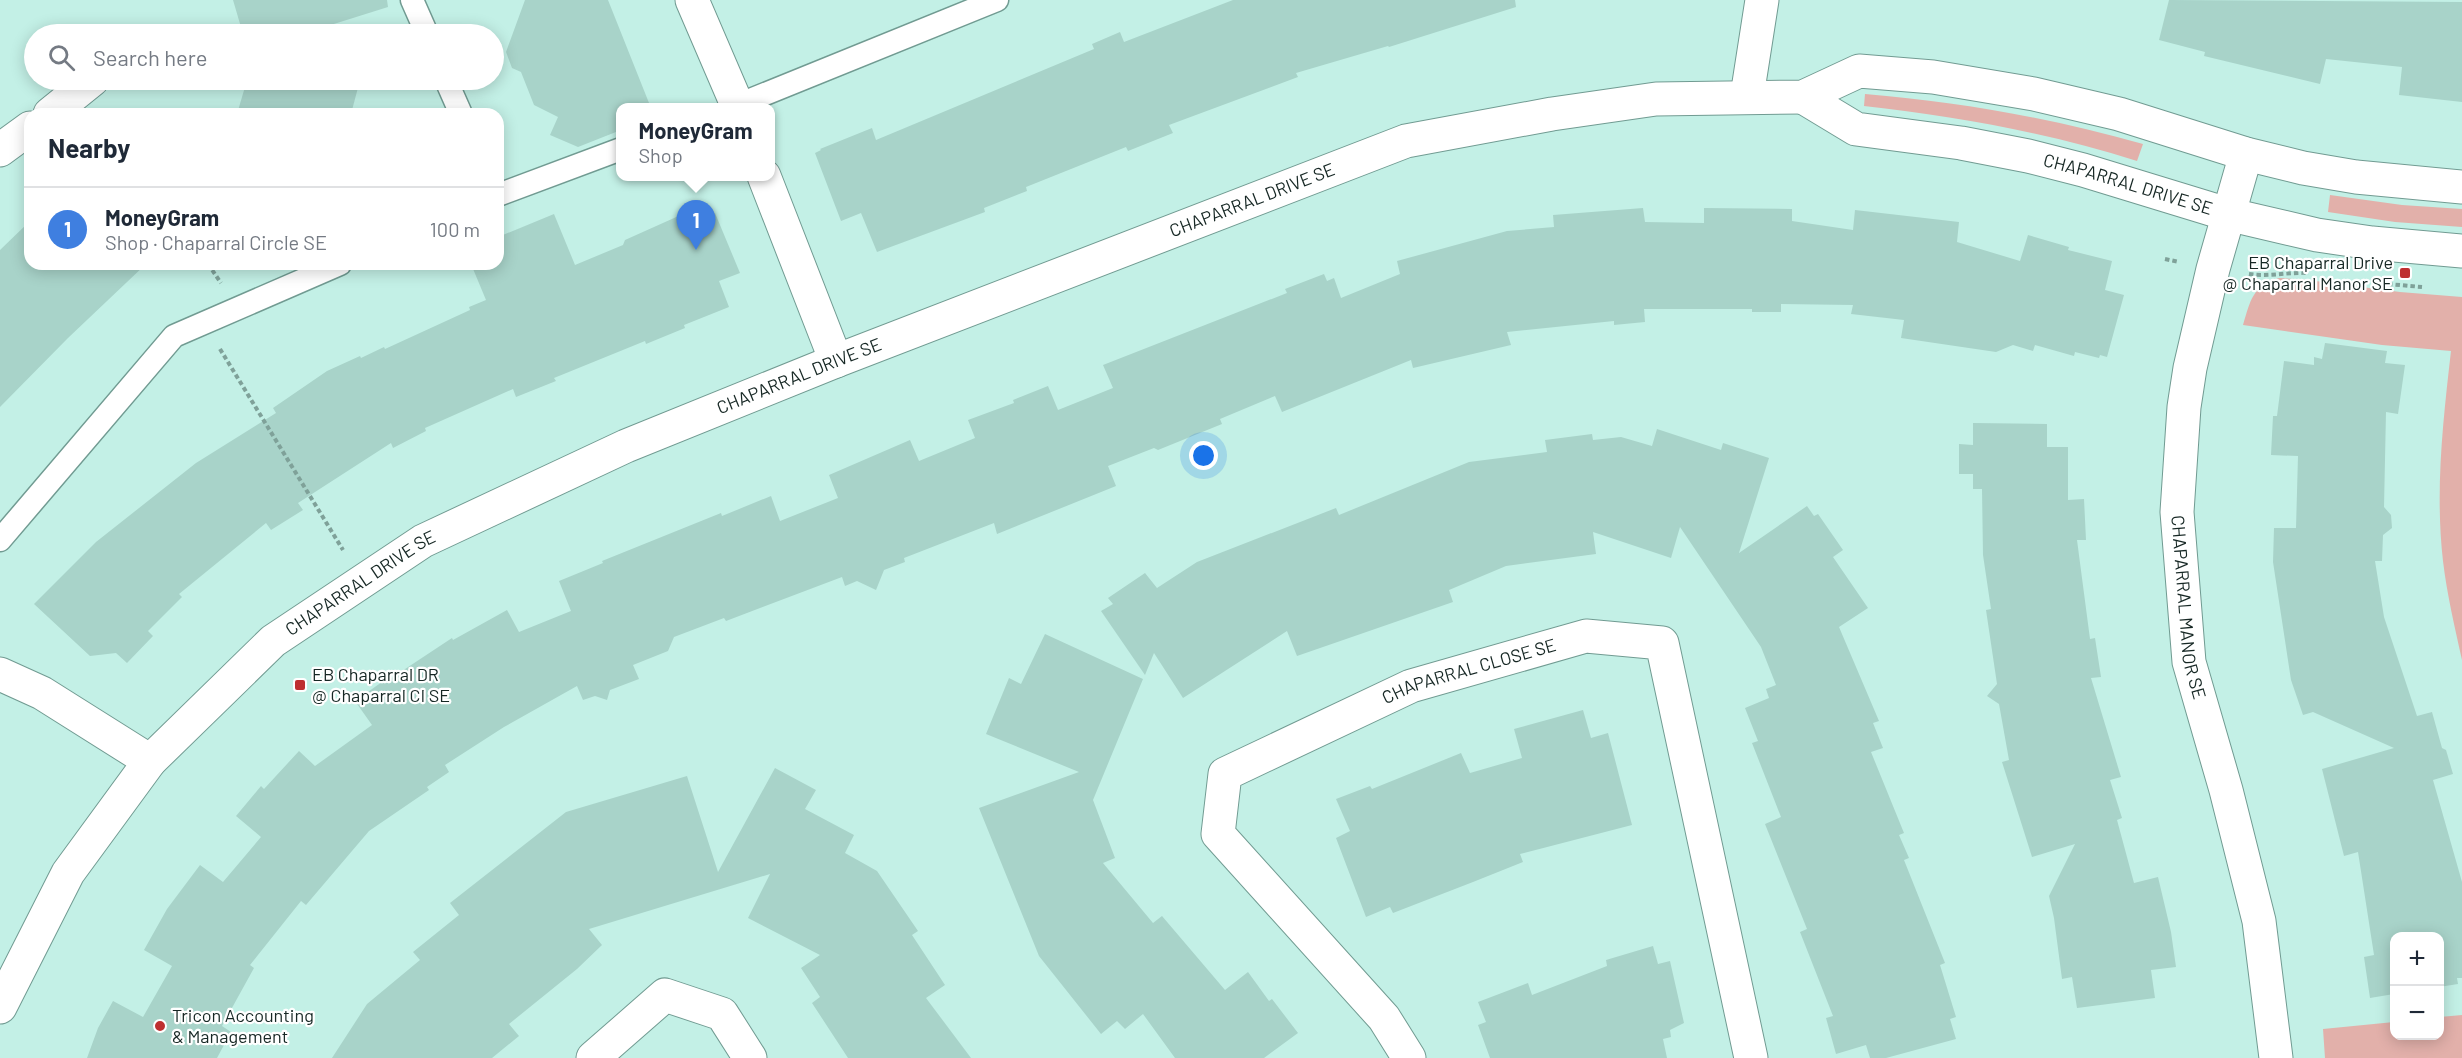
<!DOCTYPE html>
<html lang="en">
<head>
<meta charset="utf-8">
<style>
	body { margin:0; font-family:Barlow,sans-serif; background:#f6f6f7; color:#1f2937 }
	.controls { position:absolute; right:18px; bottom:18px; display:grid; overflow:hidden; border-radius:12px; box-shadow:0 3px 15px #0003 }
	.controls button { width:54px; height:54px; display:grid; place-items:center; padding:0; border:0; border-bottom:2px solid #e0e1e3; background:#fff; color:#1f2937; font:30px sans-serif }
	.you { position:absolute; left:1204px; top:456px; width:21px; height:21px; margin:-15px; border:4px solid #fff; border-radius:50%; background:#1a73e8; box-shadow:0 0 0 9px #1a73e833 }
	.badge { display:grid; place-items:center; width:39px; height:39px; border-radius:50%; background:#2563eb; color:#fff; font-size:20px; font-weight:700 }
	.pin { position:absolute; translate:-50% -50px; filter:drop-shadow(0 2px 3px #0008) }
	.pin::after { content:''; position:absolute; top:32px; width:21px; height:18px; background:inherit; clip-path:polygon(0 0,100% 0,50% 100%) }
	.popup { position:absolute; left:616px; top:103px; width:159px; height:78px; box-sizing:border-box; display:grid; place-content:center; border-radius:12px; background:#fff; filter:drop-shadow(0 2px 4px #0005); font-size:20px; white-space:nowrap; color:#747a83 }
	.popup b { font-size:22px; color:#1f2937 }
	.popup::after { content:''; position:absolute; left:50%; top:100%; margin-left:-12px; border:12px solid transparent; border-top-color:#fff }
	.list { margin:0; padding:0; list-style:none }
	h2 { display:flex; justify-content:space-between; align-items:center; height:78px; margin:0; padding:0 24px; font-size:26px }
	h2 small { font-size:20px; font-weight:400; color:#747a83 }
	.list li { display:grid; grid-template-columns:39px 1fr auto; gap:18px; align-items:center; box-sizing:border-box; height:84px; padding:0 24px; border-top:2px solid #e0e1e3 }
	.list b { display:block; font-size:22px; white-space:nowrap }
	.list p { margin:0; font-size:20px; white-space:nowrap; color:#747a83 }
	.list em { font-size:20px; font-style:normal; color:#747a83 }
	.icon { flex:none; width:33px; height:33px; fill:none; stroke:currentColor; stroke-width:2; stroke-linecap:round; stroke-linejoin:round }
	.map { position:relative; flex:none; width:2462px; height:1058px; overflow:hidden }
	.search { position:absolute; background:#fff; box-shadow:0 3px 15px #0003; left:24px; top:24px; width:480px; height:66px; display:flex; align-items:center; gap:15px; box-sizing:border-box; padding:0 21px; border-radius:33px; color:#747a83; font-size:22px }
	.panel { position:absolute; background:#fff; box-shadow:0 3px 15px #0003; left:24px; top:108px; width:480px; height:162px; border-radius:18px }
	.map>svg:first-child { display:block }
	.green { fill:#e2b0aa }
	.building { fill:#a8d3c9 }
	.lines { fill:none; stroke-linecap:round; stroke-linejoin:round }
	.lane-casing { stroke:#719b92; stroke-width:25 }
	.street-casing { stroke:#719b92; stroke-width:35 }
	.secondary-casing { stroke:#719b92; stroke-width:35 }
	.path { stroke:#7fa199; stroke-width:4; stroke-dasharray:4.5 3; stroke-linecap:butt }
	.lane { stroke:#fff; stroke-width:22 }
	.street { stroke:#fff; stroke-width:33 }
	.secondary { stroke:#fff; stroke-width:33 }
	.poi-dot { fill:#be2f30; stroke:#fff; stroke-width:2 }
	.labels { text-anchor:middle; stroke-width:4.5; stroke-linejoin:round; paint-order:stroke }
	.street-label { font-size:18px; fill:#162724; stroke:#fff }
	.poi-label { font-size:18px; fill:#162724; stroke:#fff; text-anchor:start }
</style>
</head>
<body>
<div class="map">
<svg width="2462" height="1058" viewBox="0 0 2462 1058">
	<rect width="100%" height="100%" fill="#c3f0e6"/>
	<!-- green -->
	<path class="green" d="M 1865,94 C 1960,102 2051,118 2143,144 L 2137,161 C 2048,133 1956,116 1864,106 Z
		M 2330,195 L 2402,205 L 2462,209 L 2462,227 L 2395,222 L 2328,212 Z
		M 2279,278 L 2308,280 L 2400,292 L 2462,297 L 2462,660 C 2455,628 2447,595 2443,561 C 2435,491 2443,421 2451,351 L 2382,345 L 2243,325 C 2251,299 2252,287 2279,278 Z
		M 2462,1015 L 2462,1058 L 2325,1058 L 2323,1029 L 2394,1022 L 2394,1036 L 2440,1036 L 2440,1017 Z"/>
	<!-- building -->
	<path class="building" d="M 233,0 L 387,0 L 388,7 L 302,34 L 243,34 Z
		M 525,0 L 608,0 L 651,108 L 621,108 L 621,130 L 578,147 L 550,135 L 558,117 L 534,105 L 521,72 L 512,68 L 506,52 Z
		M 1233,0 L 1515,0 L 1516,7 L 1389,47 L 1388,46 L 1296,73 L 1298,77 L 1169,125 L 1173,133 L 1128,151 L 1126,147 L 1026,187 L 1027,191 L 984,208 L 985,212 L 877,252 L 861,213 L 841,221 L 815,153 L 821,150 L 820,149 L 872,128 L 876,140 L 1094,49 L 1092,44 L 1120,32 L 1124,42 Z
		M 2169,0 L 2462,2 L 2462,102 L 2399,95 L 2402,67 L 2326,59 L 2320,84 L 2204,56 L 2205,52 L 2159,40 Z
		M 247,80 L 360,80 L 351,114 L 237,114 Z
		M 1643,208 L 1645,222 L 1704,223 L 1704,208 L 1792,209 L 1792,221 L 1853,230 L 1855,210 L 1959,222 L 1957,242 L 2020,261 L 2028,235 L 2069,247 L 2068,250 L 2112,261 L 2105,290 L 2124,295 L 2107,357 L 2100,355 L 2099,358 L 2075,352 L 2074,356 L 2035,345 L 2033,351 L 2013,345 L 1996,352 L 1901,338 L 1904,320 L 1851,314 L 1853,305 L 1781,304 L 1781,312 L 1752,312 L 1752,309 L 1644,309 L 1645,322 L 1614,325 L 1614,321 L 1507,332 L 1511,345 L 1413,368 L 1411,360 L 1282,412 L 1275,396 L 1220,419 L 1222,424 L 1158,450 L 1154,448 L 1108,466 L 1116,486 L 997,534 L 994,523 L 904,558 L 905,562 L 884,570 L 876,590 L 857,581 L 845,586 L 842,577 L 726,621 L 724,618 L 674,637 L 668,651 L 633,665 L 639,679 L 610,690 L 607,700 L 595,696 L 583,700 L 577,686 L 504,727 L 445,765 L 449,772 L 427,787 L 429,790 L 369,831 L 306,905 L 301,901 L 250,965 L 254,968 L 222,1026 L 231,1032 L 217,1058 L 87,1058 L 98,1028 L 113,1001 L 143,1017 L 172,966 L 144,950 L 167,909 L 200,865 L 223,882 L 261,837 L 236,816 L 261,786 L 264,789 L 299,751 L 315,766 L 372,725 L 355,701 L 389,677 L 390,679 L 452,638 L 453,640 L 507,610 L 519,632 L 571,611 L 559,581 L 603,563 L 602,561 L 721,513 L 722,516 L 771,496 L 780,521 L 838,498 L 829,475 L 910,440 L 919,461 L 975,438 L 968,420 L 1014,403 L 1013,400 L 1048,386 L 1058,410 L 1113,388 L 1103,365 L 1287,293 L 1285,289 L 1324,274 L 1327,281 L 1334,278 L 1341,298 L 1400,274 L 1397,261 L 1507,231 L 1554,227 L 1553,215 Z
		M 715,213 L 740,273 L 719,281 L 729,307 L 684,325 L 685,328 L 646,344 L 645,341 L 554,378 L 556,381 L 516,397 L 513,389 L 425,428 L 426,431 L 393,448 L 391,443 L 298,503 L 303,510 L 271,530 L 266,523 L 179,594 L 182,597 L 148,631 L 153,636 L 127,663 L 116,653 L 90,656 L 34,604 L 96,542 L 196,463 L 276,413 L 273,408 L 327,371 L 360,356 L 361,358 L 384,347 L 385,349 L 470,310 L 469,307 L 486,300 L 471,264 L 498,264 L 498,237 L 554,214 L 575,265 L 623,245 L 625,240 L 683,214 L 686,220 L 694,217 L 696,221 Z
		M 30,221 L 30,264 L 146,264 L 68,338 L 0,407 L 0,250 Z
		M 2325,343 L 2387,351 L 2385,363 L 2405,365 L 2398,414 L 2386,412 L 2384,507 L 2391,515 L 2392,528 L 2383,535 L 2382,561 L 2375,561 L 2384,617 L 2417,716 L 2432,712 L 2442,748 L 2446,750 L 2453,774 L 2433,780 L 2462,882 L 2462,978 L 2457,978 L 2458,984 L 2439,987 L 2439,936 L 2394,936 L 2394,994 L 2370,998 L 2364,957 L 2374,955 L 2358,852 L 2344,856 L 2322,769 L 2394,748 L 2313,712 L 2303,715 L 2291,680 L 2273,562 L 2274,528 L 2296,528 L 2298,456 L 2271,455 L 2273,416 L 2277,416 L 2284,361 L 2314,365 L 2314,357 L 2322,359 Z
		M 1973,423 L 2047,424 L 2047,447 L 2068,447 L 2068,500 L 2084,499 L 2086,540 L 2077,540 L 2090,639 L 2095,638 L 2101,677 L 2091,678 L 2121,777 L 2110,780 L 2122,818 L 2117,820 L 2134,883 L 2158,877 L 2171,932 L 2176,967 L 2151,970 L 2155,998 L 2077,1008 L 2072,977 L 2062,979 L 2054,918 L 2049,896 L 2075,844 L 2032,857 L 2002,762 L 2009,760 L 1999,704 L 1987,696 L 1997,684 L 1986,610 L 1991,609 L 1983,555 L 1982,489 L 1973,489 L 1973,474 L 1959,474 L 1959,444 L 1973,445 Z
		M 1657,429 L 1721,450 L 1723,443 L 1769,458 L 1739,553 L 1807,506 L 1814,516 L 1818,514 L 1843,550 L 1833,557 L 1868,608 L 1839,627 L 1879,721 L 1873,723 L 1883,748 L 1871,752 L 1904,833 L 1899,835 L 1909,858 L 1904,860 L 1945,963 L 1940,965 L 1956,1017 L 1950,1019 L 1956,1039 L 1886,1058 L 1870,1058 L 1866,1045 L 1836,1054 L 1826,1018 L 1833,1016 L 1800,932 L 1807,929 L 1765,824 L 1781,817 L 1752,743 L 1758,741 L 1745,708 L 1769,698 L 1766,689 L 1776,685 L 1761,647 L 1680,527 L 1671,558 L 1593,532 L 1596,554 L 1506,566 L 1449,590 L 1453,602 L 1297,656 L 1287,631 L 1183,698 L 1154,653 L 1145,675 L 1101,611 L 1113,604 L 1108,598 L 1145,573 L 1157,588 L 1197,562 L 1336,508 L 1339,515 L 1469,462 L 1547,452 L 1545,440 L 1592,434 L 1593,440 L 1621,437 L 1652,446 Z
		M 1045,634 L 1143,679 L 1093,800 L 1115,858 L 1103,863 L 1153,923 L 1162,916 L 1225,990 L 1248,972 L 1269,1001 L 1272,999 L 1298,1033 L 1264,1058 L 1175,1058 L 1143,1014 L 1125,1029 L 1117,1021 L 1101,1034 L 1039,956 L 979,808 L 1079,772 L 986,734 L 1009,678 L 1021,684 Z
		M 1583,710 L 1591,738 L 1608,733 L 1632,825 L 1520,854 L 1523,862 L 1473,882 L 1393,913 L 1390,907 L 1366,917 L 1336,838 L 1350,831 L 1336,799 L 1370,786 L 1372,789 L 1461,753 L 1470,773 L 1522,758 L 1514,729 Z
		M 775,768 L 816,790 L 805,809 L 854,835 L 845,853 L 877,871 L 918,931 L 912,935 L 945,985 L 926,998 L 971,1058 L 848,1058 L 812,1003 L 820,997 L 801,968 L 820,955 L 748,918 L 770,874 L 589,929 L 602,945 L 577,969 L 509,1024 L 519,1036 L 492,1058 L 332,1058 L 367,1004 L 420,960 L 413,952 L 459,915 L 450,903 L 566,812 L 687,776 L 718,872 Z
		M 1653,946 L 1658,964 L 1670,961 L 1684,1023 L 1670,1030 L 1671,1037 L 1663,1039 L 1667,1058 L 1490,1058 L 1478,1025 L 1486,1022 L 1478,1002 L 1528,983 L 1532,995 L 1607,966 L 1606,960 Z"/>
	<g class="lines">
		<!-- lane casing -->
		<g class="lane-casing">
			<path id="lane" d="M 412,0 L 427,34
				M 446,80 L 461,114
				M 733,107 L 997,0
				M 498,195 L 621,149
				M 0,540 L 174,336 L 340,264"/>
		</g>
		<!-- street casing -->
		<g class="street-casing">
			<g id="street">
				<path d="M 692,0 L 738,107"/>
				<path d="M 1747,96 L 1762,0"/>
				<path d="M 50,114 L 92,80"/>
				<path d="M 0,150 L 30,128"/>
				<path d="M 764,176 L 836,361"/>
				<path d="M 0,674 L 42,693 L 150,761"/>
				<path d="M 593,1058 L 665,995 L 722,1014 L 750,1058"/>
				<path id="s1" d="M 1409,1058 L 1384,1018 L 1218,834 L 1225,774 L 1411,686 L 1586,636 L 1662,643 L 1751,1058"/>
			</g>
		</g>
		<!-- secondary casing -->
		<g class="secondary-casing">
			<g id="secondary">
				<path id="s2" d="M 1803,97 L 1856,129 L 1961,143 L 2028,156 L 2083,170 L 2227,214 L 2317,235 L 2372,243 L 2462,251"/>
				<path id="s3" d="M 2246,154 L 2213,269 L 2190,368 L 2184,407 L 2177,512 L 2189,662 L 2226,790 L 2259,921 L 2276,1058"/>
				<path id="s4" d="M 0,1007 L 68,873 L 150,761 L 273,641 L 423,541 L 626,446 L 836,361 L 1406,141 L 1552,114 L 1656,99 L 1803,97 L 1859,71 L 1933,77 L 2034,94 L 2119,114 L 2246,154 L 2303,168 L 2356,177 L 2462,187"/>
			</g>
		</g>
		<!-- path -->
		<path class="path" d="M 2165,259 L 2179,262
			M 208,264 L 221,283
			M 2249,274 C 2268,277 2288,272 2309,273
			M 2388,284 L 2422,287
			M 220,349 L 343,550"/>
		<!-- lane -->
		<use href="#lane" class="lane"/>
		<!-- street -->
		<use href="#street" class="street"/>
		<!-- secondary -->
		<use href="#secondary" class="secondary"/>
	</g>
	<!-- markers -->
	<g class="poi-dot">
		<rect x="2399" y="267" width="12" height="12" rx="3"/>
		<rect x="294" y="679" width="12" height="12" rx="3"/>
		<circle cx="160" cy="1026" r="6"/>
	</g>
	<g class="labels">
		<!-- street labels -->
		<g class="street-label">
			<text dy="6" stroke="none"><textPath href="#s2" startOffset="340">CHAPARRAL DRIVE SE</textPath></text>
			<text dy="6" stroke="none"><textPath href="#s4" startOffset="1538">CHAPARRAL DRIVE SE</textPath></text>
			<text dy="6" stroke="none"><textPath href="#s4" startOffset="1052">CHAPARRAL DRIVE SE</textPath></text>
			<text dy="6" stroke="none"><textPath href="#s4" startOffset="566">CHAPARRAL DRIVE SE</textPath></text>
			<text dy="6" stroke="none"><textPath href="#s3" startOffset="462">CHAPARRAL MANOR SE</textPath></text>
			<text dy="6" stroke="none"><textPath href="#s1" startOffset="621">CHAPARRAL CLOSE SE</textPath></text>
		</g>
		<!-- poi labels -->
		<g class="poi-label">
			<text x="2393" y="269" text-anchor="end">EB Chaparral Drive<tspan x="2393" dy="21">@ Chaparral Manor SE</tspan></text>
			<text x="312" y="681">EB Chaparral DR<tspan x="312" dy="21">@ Chaparral CI SE</tspan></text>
			<text x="172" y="1022">Tricon Accounting<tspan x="172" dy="21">&amp; Management</tspan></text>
		</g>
	</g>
</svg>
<div class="controls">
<button>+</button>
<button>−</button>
</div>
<div class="you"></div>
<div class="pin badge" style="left:696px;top:250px;background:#3f7fe0">1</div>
<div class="popup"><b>MoneyGram</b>Shop</div>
<div class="search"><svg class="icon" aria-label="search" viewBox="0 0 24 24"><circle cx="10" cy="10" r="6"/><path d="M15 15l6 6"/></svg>Search here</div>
<section class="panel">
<h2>Nearby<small></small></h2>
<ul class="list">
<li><span class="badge" style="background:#3f7fe0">1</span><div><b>MoneyGram</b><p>Shop · Chaparral Circle SE</p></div><em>100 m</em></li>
</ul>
</section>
</div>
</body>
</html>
